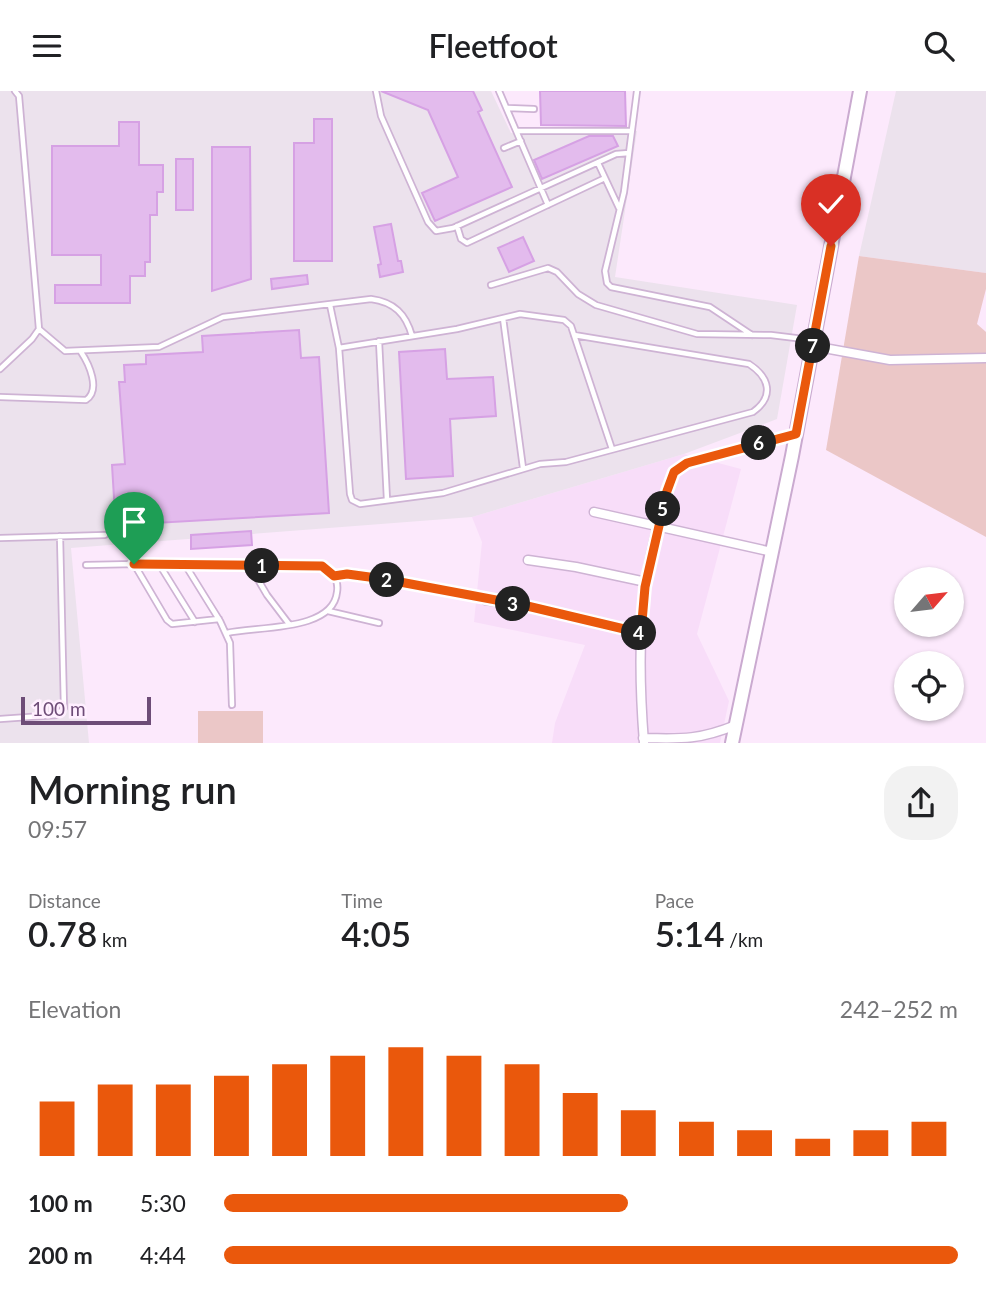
<!DOCTYPE html>
<meta charset="utf-8">
<style>
:root{--surface:#fff;--page:#f2f2f2;--text:#202124;--muted:#757577;--accent:#ea580c}
body{margin:0;font-family:Lato,sans-serif;background:var(--page);color:var(--text);height:100vh;display:flex;flex-direction:column;font-size:26px;white-space:nowrap}
*{box-sizing:border-box;margin:0}
p{font-size:23px;color:var(--muted)}
.icon{flex:none;width:38px;height:38px;fill:none;stroke:currentColor;stroke-width:2;stroke-linecap:round;stroke-linejoin:round}
.map{position:relative;height:652px;overflow:hidden}
.details{display:flex;flex-direction:column;background:var(--surface);flex:1}
.details>*{flex:none}
.needle{width:46px;rotate:62deg}
.fabs{position:absolute;left:894px;top:476px;display:grid;gap:14px}
.fabs a{display:grid;place-items:center;width:70px;height:70px;border-radius:50%;background:var(--surface);box-shadow:0 2px 5px #0004;font-size:35px}
.scale{position:absolute;left:21px;bottom:18px;width:130px;box-sizing:border-box;padding-left:7px;border:4px solid #6d4c77;border-top:0;font-size:19px;line-height:24px;white-space:nowrap;color:#6d4c77;-webkit-text-stroke:5px #ffefff;paint-order:stroke}
.pin{position:absolute;display:grid;place-items:center;width:60px;height:60px;color:#fff;margin:-72px -30px;border-radius:50% 50% 50% 0;rotate:-45deg;box-shadow:0 0 7px #0007}
.pin .icon{rotate:45deg}
.km{position:absolute;width:35px;height:35px;margin:-18px;border-radius:50%;background:#222;color:#fff;font-size:19px;line-height:35px;text-align:center}
.round{display:grid;place-items:center;flex:none;width:74px;height:74px;border-radius:28px;background:var(--page)}
.headline{display:flex;align-items:center;justify-content:space-between;height:119px;padding:0 28px}
h1{font-size:38px;font-weight:600;line-height:52px}
.stats{display:grid;grid-template-columns:repeat(3,1fr);gap:10px;height:119px;padding:7px 28px}
.stats div{display:grid;align-content:center}
.stats b{font-size:35px;font-weight:600}
.stats small{font-size:19px;font-weight:400}
.stats p{font-size:19px}
.chart{height:196px;padding:14px 28px}
.chart p{display:flex;justify-content:space-between}
.chart svg{width:100%;height:126px;margin-top:7px;stroke:var(--accent);stroke-width:6}
ul{padding:0 28px;list-style:none;font-size:23px}
li{display:grid;grid-template-columns:112px 84px 1fr;align-items:center;height:52px}
li i{height:18px;border-radius:9px;background:var(--accent)}
header{display:flex;justify-content:space-between;align-items:center;height:91px;padding:0 28px;background:var(--surface);font-size:32px;font-weight:600}
.map>svg:first-child{display:block}
</style>
<header><svg class="icon" aria-label="menu" viewBox="0 0 24 24"><path d="M4 6h16M4 12h16M4 18h16"/></svg>Fleetfoot<svg class="icon" aria-label="search" viewBox="0 0 24 24"><circle cx="10" cy="10" r="6"/><path d="M15 15l6 6"/></svg></header>
<div class="map">
<svg width="986" height="652" viewBox="0 0 986 652">
<rect width="100%" height="100%" fill="#fce9fc"/>
<!-- residential -->
<path fill="#f8ddf9" d="M684,363L741,378L697,543L729,610L720,652H552L555,632L585,554L474,531L482,451L472,426Z"/>
<!-- industrial -->
<path fill="#ece2ed" d="M0,0H491L511,42L637,40L615,186L797,214L777,328L684,363L472,426L71,457L89,652H0Z
M896,0H986V182L859,165Z"/>
<!-- green -->
<path fill="#ebc7c7" d="M859,165L986,182V198L977,233L986,241V446L826,359Z
M198,620H263V652H198Z"/>
<!-- building -->
<path fill="#e3bbed" stroke="#d6a1e4" stroke-width="2" d="M381,0H473L482,19L478,21L512,96L435,130L422,102L458,86L428,19Z
M540,0H625L626,35L541,34Z
M314,28H332V170H294V52H314Z
M119,31H139V74H163V101H157V124H150V171H145V185H130V212H55V194H101V164H52V55H119Z
M589,45H613L618,55L542,88L534,69Z
M212,56H250L251,188L212,200Z
M176,68H193V119H176Z
M391,133L398,170H401L403,181L380,186L378,174L381,173L374,136Z
M523,146L534,170L509,181L498,157Z
M307,184L308,193L272,198L271,188Z
M299,239L301,267L319,266L329,422L155,432V421L115,423L112,374L125,373L119,291H125L124,274L146,273V264L203,261L202,245Z
M445,258L447,288L493,286L496,325L450,328L453,385L406,388L399,261Z
M251,440L252,454L191,458V444Z"/>
<g fill="none" stroke-linecap="round" stroke-linejoin="round">
<!-- lane casing -->
<g stroke="#ceb3d4" stroke-width="8">
<path id="lane" d="M376,0L381,25L428,131L436,140L453,137L616,63L629,62
M499,0L548,114
M637,0L624,101L605,180L607,192L611,196L710,216L752,244
M507,17L534,18
M517,40H631
M504,57L521,50
M598,72L619,117
M457,135L461,148L467,152L605,87
M491,194L548,177L557,181L578,203L596,214L697,243L771,244L812,249
M330,214L339,257L350,403L352,409L360,413L443,402L540,373L566,371L753,321C775,305 769,286 749,273L574,244
M503,227L523,377
M39,238L65,260L159,256L223,226L371,208C394,211 406,223 412,245
M379,250L387,409
M339,257L457,238L520,223L564,229L571,235L612,358
M0,278L32,248L39,238L19,5L15,0
M0,306L86,309C101,299 89,273 81,261
M0,447L105,444
M184,472L220,530L230,552L232,614
M134,473L167,529L172,533L219,528
M159,473L195,531
M86,474L184,472L322,475C333,481 339,489 337,501C333,541 256,535 227,542
M250,475L267,504L289,533
M334,485L347,483L359,484L485,508
M328,520L379,532
M0,628L57,624L64,617L60,445"/>
</g>
<!-- street casing -->
<g stroke="#ceb3d4" stroke-width="11">
<path id="street" d="M813,255L890,269L986,267
M594,421L772,461
M528,469L576,476L646,491
M485,509L523,514L641,542
M643,647C682,648 699,649 736,634
M644,652C640,601 638,548 645,497C650,460 661,423 671,387L677,378L687,372L796,343"/>
</g>
<!-- secondary casing -->
<g stroke="#caaad0" stroke-width="16">
<path id="secondary" d="M732,652L792,365L860,0"/>
</g>
<!-- lane -->
<use href="#lane" stroke="#fff" stroke-width="4.5"/>
<!-- street -->
<use href="#street" stroke="#fff" stroke-width="8"/>
<!-- secondary -->
<use href="#secondary" stroke="#fff" stroke-width="12"/>
</g>
<g fill="none" stroke-linecap="round" stroke-linejoin="round">
<!-- route casing -->
<g stroke="#fff" stroke-width="14">
<path id="route" d="M134,473L322,475L334,485L347,483L384,488L523,514L641,542L645,496L667,400L674,381L687,372L796,343L831,155"/>
</g>
<!-- route -->
<use href="#route" stroke="#ea580c" stroke-width="9"/>
</g>
</svg>
<div class="fabs">
<a><svg class="needle" viewBox="-14 -14 28 28"><path d="M0-13l5 13h-10z" fill="#e53935"/><path d="M0 13l5-13h-10z" fill="#757577"/></svg></a>
<a><svg class="icon" aria-label="locate" viewBox="0 0 24 24"><circle cx="12" cy="12" r="6"/><path d="M12 2v4M12 18v4M2 12h4M18 12h4"/></svg></a>
</div>
<div class="scale">100 m</div>
<div class="pin" style="left:134px;top:473px;background:#1e9e55"><svg class="icon" aria-label="arrive" viewBox="0 0 24 24"><path d="M6 21V4h12l-3 4 3 4H6"/></svg></div>
<div class="pin" style="left:831px;top:155px;background:#d93025"><svg class="icon" aria-label="check" viewBox="0 0 24 24"><path d="M5 12l5 5 9-10"/></svg></div>
<b class="km" style="left:262px;top:475px">1</b>
<b class="km" style="left:387px;top:489px">2</b>
<b class="km" style="left:513px;top:513px">3</b>
<b class="km" style="left:639px;top:542px">4</b>
<b class="km" style="left:663px;top:418px">5</b>
<b class="km" style="left:759px;top:352px">6</b>
<b class="km" style="left:813px;top:255px">7</b>
</div>
<section class="details">
<div class="headline"><div><h1>Morning run</h1><p>09:57</p></div><a class="round"><svg class="icon" aria-label="share" viewBox="0 0 24 24"><path d="M12 15V3M7 8l5-5 5 5M5 13v7h14v-7"/></svg></a></div>
<div class="stats">
<div><p>Distance</p><b>0.78<small> km</small></b></div>
<div><p>Time</p><b>4:05</b></div>
<div><p>Pace</p><b>5:14<small> /km</small></b></div>
</div>
<div class="chart"><p><span>Elevation</span>242–252 m</p>
<svg viewBox="0 0 160 44" preserveAspectRatio="none"><path d="M5 44V25M15 44V19M25 44V19M35 44V16M45 44V12M55 44V9M65 44V6M75 44V9M85 44V12M95 44V22M105 44V28M115 44V32M125 44V35M135 44V38M145 44V35M155 44V32"/></svg>
</div>
<ul>
<li><b>100 m</b>5:30<i style="width:55%"></i></li>
<li><b>200 m</b>4:44<i style="width:100%"></i></li>
</ul>
</section>
